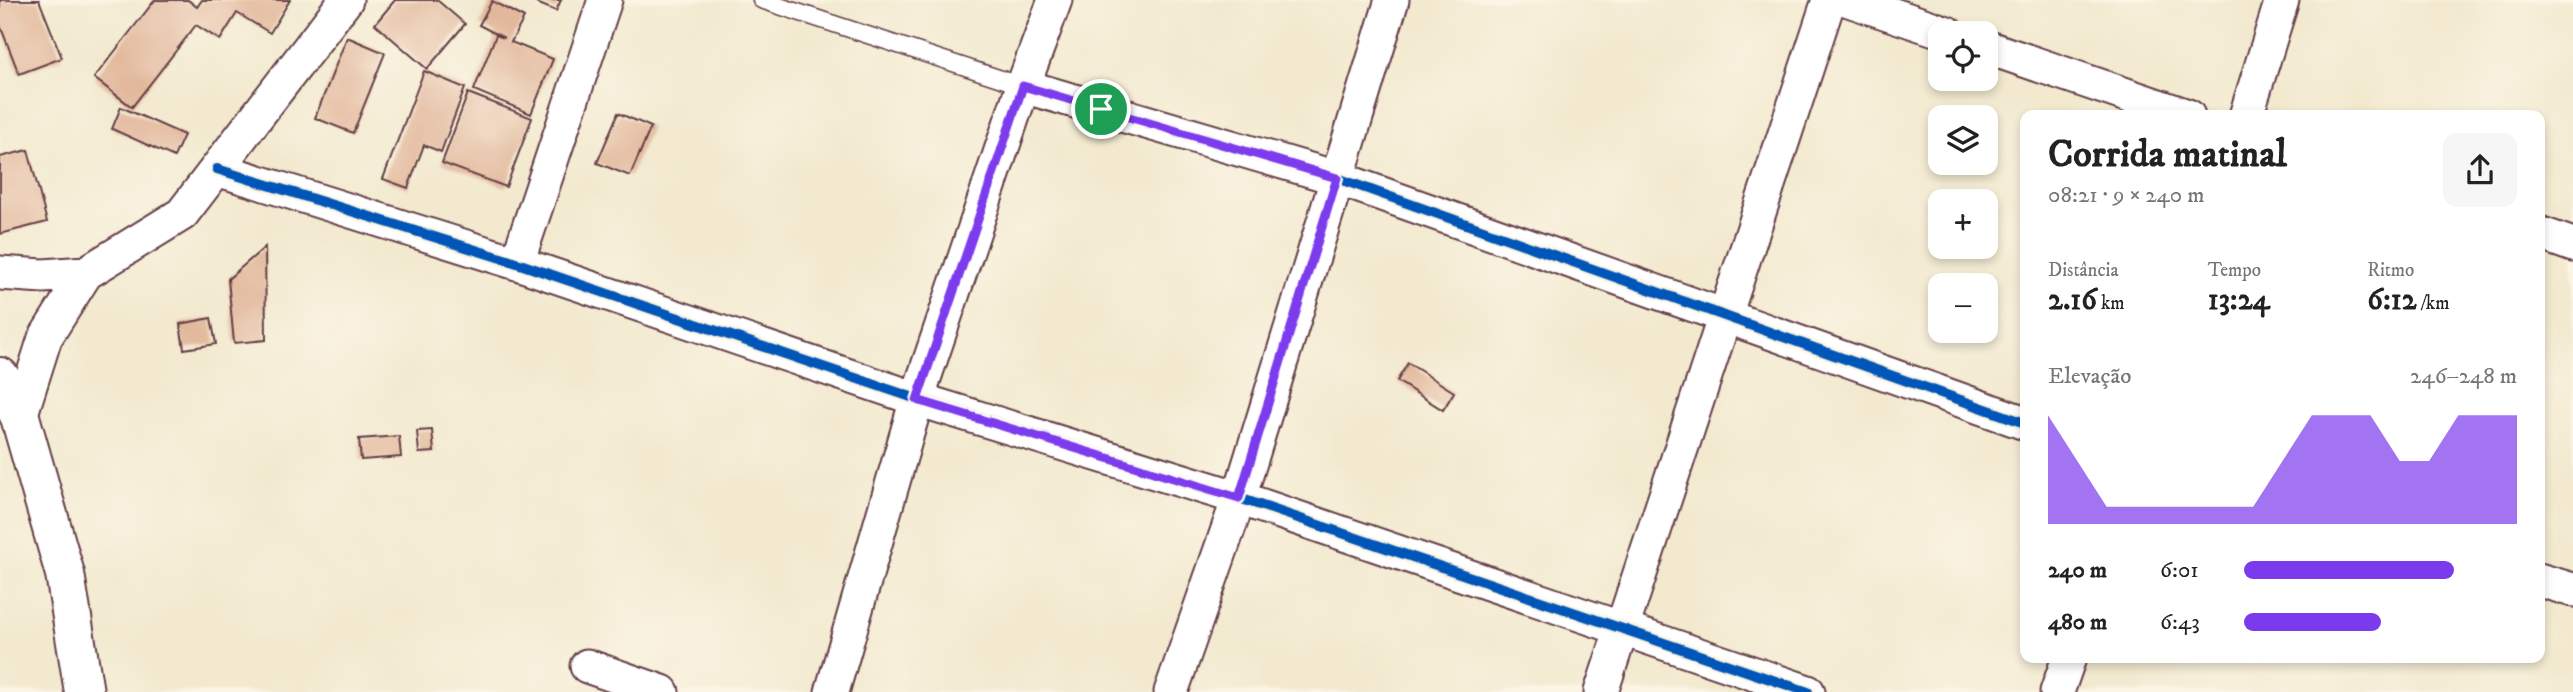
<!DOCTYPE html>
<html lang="pt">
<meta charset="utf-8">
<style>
:root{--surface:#fff;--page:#f6f6f6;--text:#222;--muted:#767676;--accent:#7c3aed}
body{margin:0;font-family:"IM FELL DW Pica",serif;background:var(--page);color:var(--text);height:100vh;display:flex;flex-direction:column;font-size:26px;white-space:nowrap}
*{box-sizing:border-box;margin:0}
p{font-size:23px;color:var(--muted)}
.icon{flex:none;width:38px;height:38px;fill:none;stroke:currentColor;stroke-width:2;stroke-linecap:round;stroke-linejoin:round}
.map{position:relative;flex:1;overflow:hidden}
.details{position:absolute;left:2020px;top:110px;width:525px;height:553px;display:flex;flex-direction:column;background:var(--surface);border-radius:14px;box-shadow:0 4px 10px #0003}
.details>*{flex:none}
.buttons{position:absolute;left:1928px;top:21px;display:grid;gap:14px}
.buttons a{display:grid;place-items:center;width:70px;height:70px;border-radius:14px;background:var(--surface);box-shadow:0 4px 10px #0003;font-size:35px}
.pin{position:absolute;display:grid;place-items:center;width:60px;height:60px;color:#fff;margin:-30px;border:4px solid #fff;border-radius:50%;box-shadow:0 2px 7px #0007}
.round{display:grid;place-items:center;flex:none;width:74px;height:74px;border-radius:14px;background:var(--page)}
.headline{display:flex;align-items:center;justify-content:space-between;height:119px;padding:0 28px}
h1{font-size:38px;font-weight:700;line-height:52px}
.figures{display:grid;grid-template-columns:repeat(3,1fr);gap:10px;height:119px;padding:7px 28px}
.figures div{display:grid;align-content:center}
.figures b{font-size:30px;font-weight:700}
.figures small{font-size:19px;font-weight:400}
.figures p{font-size:19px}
.chart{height:196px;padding:14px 28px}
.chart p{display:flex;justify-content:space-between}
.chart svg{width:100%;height:126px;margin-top:7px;fill:var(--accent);opacity:.7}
ul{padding:0 28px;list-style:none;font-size:23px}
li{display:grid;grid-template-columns:112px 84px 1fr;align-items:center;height:52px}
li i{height:18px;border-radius:9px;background:var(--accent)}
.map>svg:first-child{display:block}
</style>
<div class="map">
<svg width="2573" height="692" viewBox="0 0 2573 692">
<rect width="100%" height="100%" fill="#fcf5e5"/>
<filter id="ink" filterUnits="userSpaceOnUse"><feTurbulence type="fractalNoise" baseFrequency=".0143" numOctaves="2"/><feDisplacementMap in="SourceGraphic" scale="14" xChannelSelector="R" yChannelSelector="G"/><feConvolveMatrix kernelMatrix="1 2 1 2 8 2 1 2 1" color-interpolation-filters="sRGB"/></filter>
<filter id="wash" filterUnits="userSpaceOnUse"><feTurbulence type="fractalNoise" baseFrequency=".00686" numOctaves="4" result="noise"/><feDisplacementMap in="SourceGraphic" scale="28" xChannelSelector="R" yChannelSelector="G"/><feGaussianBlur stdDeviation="1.57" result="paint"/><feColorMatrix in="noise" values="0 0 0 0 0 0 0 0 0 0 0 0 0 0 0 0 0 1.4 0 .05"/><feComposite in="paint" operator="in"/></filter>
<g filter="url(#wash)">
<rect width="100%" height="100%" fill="#f2e9cf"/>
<g id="blocks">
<!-- building -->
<path fill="#e2b89c" d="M0,0H39L62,58L19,74L0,25Z
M155,0H188L197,7L202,0H290L270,33L237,13L220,40L196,25L132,107L94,78Z
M395,0H437L465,24L427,69L375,24Z
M529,0H561L556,11Z
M492,1L524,18L511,42L553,59L531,114L474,90L496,35L504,38L479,25Z
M347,37L385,53L353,133L315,118Z
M424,71L465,88L441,152L424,145L408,188L383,179Z
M468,93L532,118L506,187L442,163Z
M121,107L184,135L174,157L112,129Z
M618,113L651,127L630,176L597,163Z
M28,150L47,222L0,234V157Z
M265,247L266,340L234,343L228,279Z
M211,318L216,344L184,349L180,324Z
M1408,363L1454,392L1443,410L1397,381Z
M432,430L434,452L419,453L417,431Z
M399,436L401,457L361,460L359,439Z"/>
</g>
</g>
<g filter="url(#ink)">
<use href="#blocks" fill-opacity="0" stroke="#633d44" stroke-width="2"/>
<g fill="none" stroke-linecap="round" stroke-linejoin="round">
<!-- lane casing -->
<g stroke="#633d44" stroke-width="19">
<path id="lane" d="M761,0L1023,86"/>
</g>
<!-- street casing -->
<g stroke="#633d44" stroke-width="37">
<path id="street" d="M1849,0L1947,33
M1986,47L2188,116
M1023,86L1337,178L2025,423
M2246,116L2282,0
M217,169L517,263L917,399L1239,498L1808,692
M2539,233L2573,245
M517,263L605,0
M0,273L43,276L86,273L45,338L20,417
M86,273L182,214L346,0
M2539,580L2573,590
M587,666L662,692
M832,692L917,399L1023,86L1055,0
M1171,692L1239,498L1392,0
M1601,692L1829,0
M2057,692L2069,658"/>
</g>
<!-- secondary casing -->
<g stroke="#633d44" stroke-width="42">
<path id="secondary" d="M0,377L20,417L65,574L84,692"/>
</g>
<!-- lane -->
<use href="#lane" stroke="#fff" stroke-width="16"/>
<!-- street -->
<use href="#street" stroke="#fff" stroke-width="33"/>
<!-- secondary -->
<use href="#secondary" stroke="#fff" stroke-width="38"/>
<!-- cycleway casing -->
<g stroke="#fcf5e5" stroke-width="15">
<path id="cycleway" d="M1023,86L1337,178L2025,423
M217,169L517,263L917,399L1239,498L1808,692"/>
</g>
<!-- cycleway -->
<use href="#cycleway" stroke="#0057b8" stroke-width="10"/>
</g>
</g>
<g fill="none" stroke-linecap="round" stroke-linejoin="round" filter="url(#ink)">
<!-- route casing -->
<g stroke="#fff" stroke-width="14">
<path id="route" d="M1023,86L1337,178L1239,498L917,400Z"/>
</g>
<!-- route -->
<use href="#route" stroke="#7c3aed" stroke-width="9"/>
</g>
</svg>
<div class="buttons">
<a><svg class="icon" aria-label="locate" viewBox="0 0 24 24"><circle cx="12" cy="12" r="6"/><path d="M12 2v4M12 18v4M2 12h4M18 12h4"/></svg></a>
<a><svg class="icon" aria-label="layers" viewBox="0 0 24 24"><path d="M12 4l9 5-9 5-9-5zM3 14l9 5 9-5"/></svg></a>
<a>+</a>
<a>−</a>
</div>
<div class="pin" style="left:1101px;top:109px;background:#1e9e55"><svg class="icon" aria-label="arrive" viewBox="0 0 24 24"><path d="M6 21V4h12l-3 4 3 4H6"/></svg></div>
<section class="details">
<div class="headline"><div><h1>Corrida matinal</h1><p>08:21 · 9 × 240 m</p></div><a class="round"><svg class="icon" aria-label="share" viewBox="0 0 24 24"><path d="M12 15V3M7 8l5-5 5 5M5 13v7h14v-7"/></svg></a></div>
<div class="figures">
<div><p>Distância</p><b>2.16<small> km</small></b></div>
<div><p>Tempo</p><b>13:24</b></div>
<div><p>Ritmo</p><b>6:12<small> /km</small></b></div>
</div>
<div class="chart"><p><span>Elevação</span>246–248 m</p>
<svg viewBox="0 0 160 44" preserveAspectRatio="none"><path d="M0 44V6L10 22L20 38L30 38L40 38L50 38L60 38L70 38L80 22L90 6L100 6L110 6L120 22L130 22L140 6L150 6L160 6V44z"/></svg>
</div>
<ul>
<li><b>240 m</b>6:01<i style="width:77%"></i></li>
<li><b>480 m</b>6:43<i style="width:50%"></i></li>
</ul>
</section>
</div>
